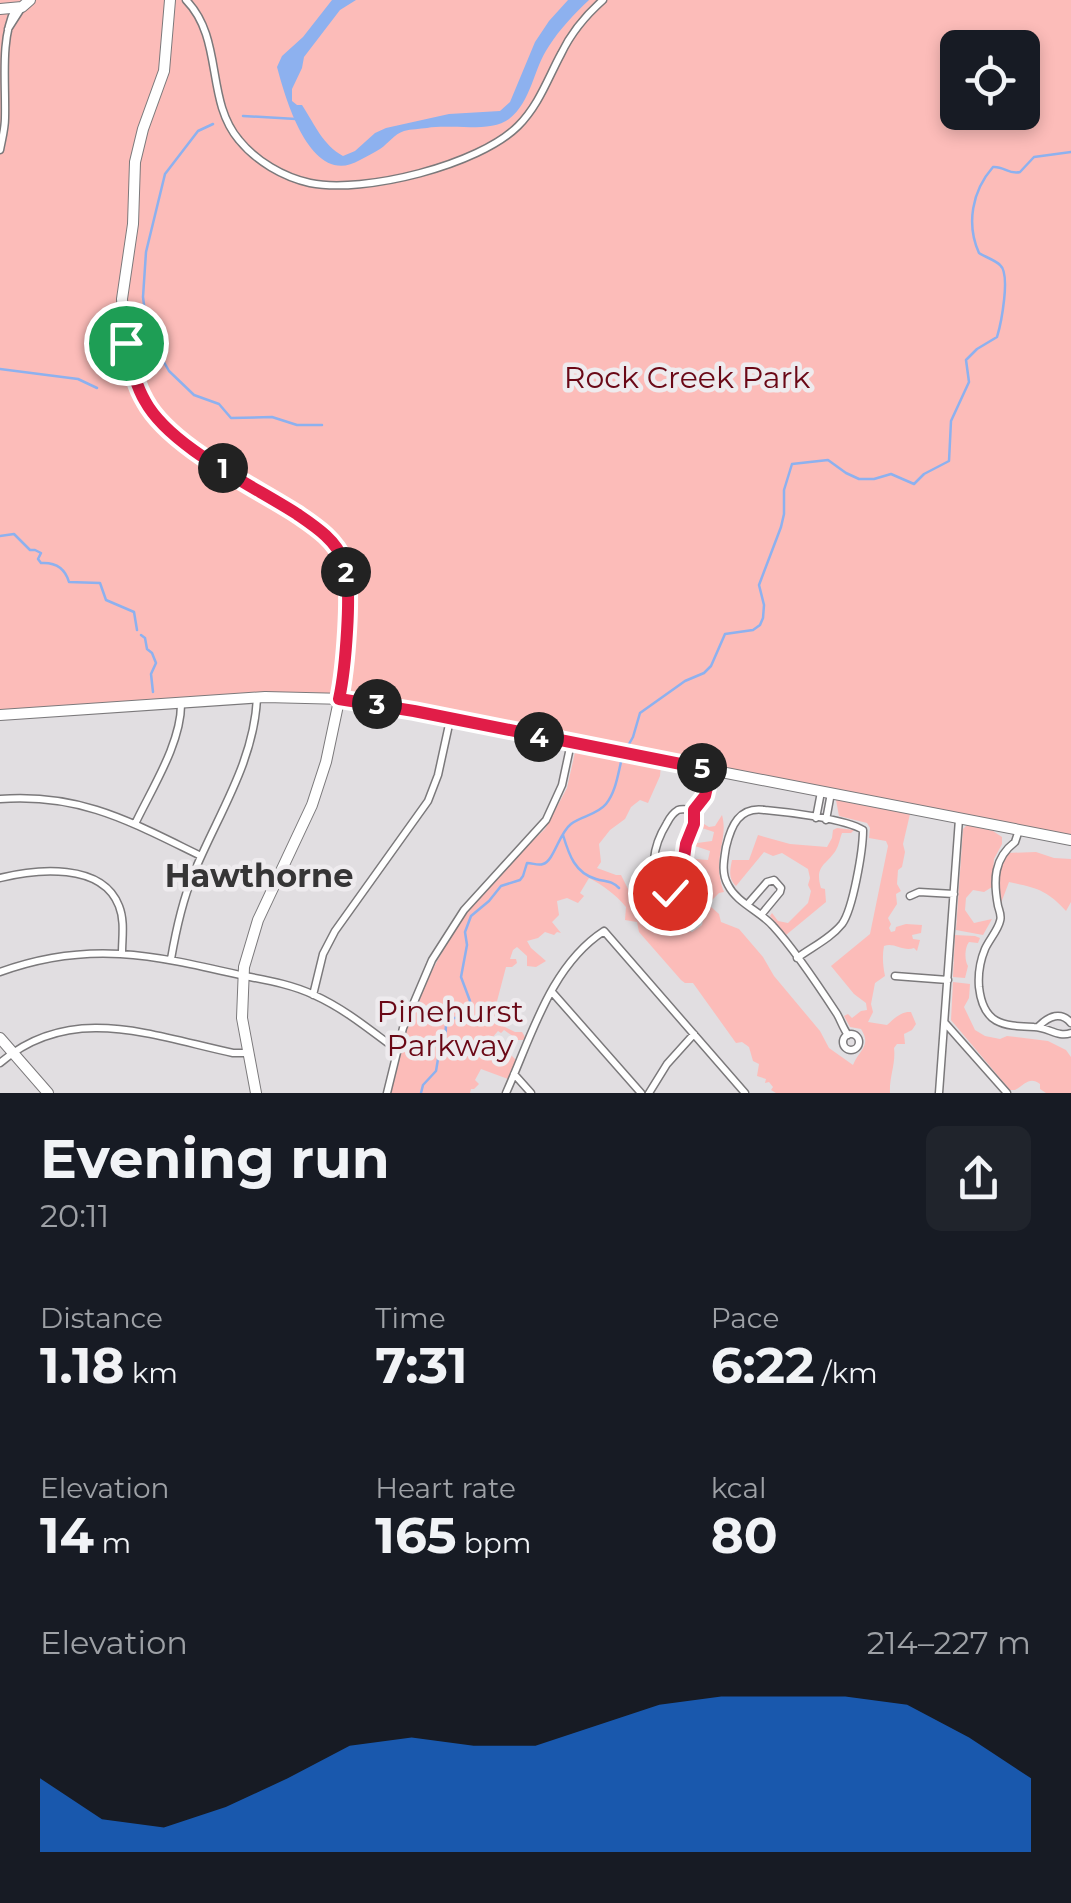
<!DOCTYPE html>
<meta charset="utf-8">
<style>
:root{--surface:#171b24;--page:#20242c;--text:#f1f3f6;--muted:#9ea1a6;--accent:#1a73e8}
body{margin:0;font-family:Montserrat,sans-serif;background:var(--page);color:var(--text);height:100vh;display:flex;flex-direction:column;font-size:38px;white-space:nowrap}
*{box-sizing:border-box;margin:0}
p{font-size:32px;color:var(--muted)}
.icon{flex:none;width:55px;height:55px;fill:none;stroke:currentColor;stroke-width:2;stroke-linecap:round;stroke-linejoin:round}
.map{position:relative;height:1093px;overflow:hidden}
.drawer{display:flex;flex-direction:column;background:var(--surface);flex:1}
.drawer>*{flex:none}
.controls{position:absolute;left:940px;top:30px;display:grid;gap:20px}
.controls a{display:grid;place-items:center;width:100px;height:100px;border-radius:15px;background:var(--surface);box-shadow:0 5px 15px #0003;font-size:50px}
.pin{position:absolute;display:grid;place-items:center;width:85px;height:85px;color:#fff;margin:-42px;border:5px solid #fff;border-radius:50%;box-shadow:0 2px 10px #0007}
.km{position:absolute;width:50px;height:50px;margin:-25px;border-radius:50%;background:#222;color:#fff;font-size:28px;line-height:50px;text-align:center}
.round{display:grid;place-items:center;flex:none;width:105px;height:105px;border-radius:15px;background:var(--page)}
.headline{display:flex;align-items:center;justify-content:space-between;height:170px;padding:0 40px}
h1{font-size:55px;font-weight:700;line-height:75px}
.figures{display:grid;grid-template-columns:repeat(3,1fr);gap:15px;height:170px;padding:10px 40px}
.figures div{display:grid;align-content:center}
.figures b{font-size:50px;font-weight:700}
.figures small{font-size:28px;font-weight:400}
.figures p{font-size:28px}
.chart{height:280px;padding:20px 40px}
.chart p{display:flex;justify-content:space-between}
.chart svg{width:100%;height:180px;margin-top:10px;fill:var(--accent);opacity:.7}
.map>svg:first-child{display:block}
</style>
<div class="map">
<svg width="1071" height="1093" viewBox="0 0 1071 1093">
<rect width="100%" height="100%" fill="#e1dee1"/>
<!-- green -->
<path fill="#fcbcb9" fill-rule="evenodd" d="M0,0H1071V837L915,807L862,794L701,765H661L660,776L648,803L640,800L631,807L625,819L610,830L599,844L601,862L597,868L616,875H621L635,903L647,905L659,917L675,920L677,925L692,932L702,925L705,910L702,905L686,901V897L705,899V890L693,885V880L705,879L707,871L704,868L688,865L687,860L691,855L695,859L708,860L710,851L695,846L697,843L712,841L714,832L702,828L699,821L709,827L715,826L722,815C729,840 711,859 724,892L719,893L710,902V906L719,914L721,922L739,929L763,957L774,976L820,1031L829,1048L853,1065C859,1050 872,1046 861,1029L850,1027L844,1016L848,1014L852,1018L861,1011L867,1010L866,1003L854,994L831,966L870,934L888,846L886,841L869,838L870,828L867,823L839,816L836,800L910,814L903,844L905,852L902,867L898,870L897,884L901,891L896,894L897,904L888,918L891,924L889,928L891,932L895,931L896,927L906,924L922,925L921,933L912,935L913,939L920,940L917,951L914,948C903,952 894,942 884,946C882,956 883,966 885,976L875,983L871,1004L873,1012L868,1022L887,1025C894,1019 901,1011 911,1012L916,1024L912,1030L904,1034L905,1044H897L894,1048C896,1064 889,1077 890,1093H776L771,1090L773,1087L769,1082L765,1083L766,1079L757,1076L759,1064L753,1061L749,1047L742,1042L736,1043L693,983H685L681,980L639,932L637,922L625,920L626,907C615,894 604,886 589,878L580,893L584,896L578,903L567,898L557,901L559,915L552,922L561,933L557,932L554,935L545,932L538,938L527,941L531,948L546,961L536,967L527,966V956L517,947L513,950L510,959H516L517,963L512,967H506L496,1005L507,1004L506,1010L510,1014L502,1016L499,1024L515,1032H522L525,1037L523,1040H518L504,1030L501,1033L498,1031L492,1038L499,1050L510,1054L516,1060L508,1079L481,1069L475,1080L479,1084L474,1089H471L470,1093H389L405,1030L426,982L457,924L511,861L545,829L567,788L576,748L358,697L308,692L250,694L0,711ZM958,48H1022V112H958Z
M967,825L993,831L1002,837V844L994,859L992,887L984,892L973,890L966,898L965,910L974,923L992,919L983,935L956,930L963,829Z
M837,828L854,830L851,833H842C840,838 839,845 836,850C827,865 814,865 821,888L825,889L826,902L786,935L770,916L772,913L778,921L788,923L808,903L811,891L808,885L810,878L808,869L782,853L773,856L764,852L736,886C728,878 730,870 732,860H749L758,835L790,844L827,847L832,838L833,830Z
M1036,852L1054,858L1071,859V902L1066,911C1047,890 1037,888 1009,882L1001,903L998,876L1006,853Z
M955,935L975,936L980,938L978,943L969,942C965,947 964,960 968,966L965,978L953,977Z
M953,982L970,984L969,998L964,1007L975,1030L985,1036L1000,1039L1007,1036L1048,1041L1066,1050L1071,1057V1093H1046L1040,1089V1084C1030,1076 1025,1084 1015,1090H1010L951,1020Z"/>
<!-- water -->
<path fill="#8db1ef" d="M332,0H356L340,10L304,57L302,68L292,89V101L297,105H302C315,125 323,145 343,156L355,151L375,133L386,128L449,114L500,111L510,102L535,42L549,21L568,0H589C574,14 560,29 549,46C533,69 532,101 509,119C491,133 451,124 427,128C420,129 411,129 404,131C394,134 389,143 380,149C374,153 367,156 360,160C311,189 286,100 277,67L282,56L303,37Z"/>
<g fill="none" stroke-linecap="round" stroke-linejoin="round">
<!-- stream -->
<path stroke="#8db1ef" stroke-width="2.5" d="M243,116L296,119
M213,124L198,131L165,174L146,252L143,297L146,320L153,343L169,371L194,395L219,404L231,418L272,417L297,425H322
M0,369L78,379L97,388
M0,536L14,534L30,550H35L41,553L38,559L41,563C56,562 65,568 69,582L100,583L106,600L134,612L137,630
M141,635L145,638L147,649L152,653L156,663L151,674L153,692
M625,751L633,737L640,713L685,681L704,673L711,666L725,634L753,630L760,625L763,618L764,605L759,585L781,527L784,514V490L792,464L828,460L846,473L859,479H874L891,474L914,484L924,474L949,461L951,421L969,382L966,360L977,349L997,337C1001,324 1011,274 1000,265C995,260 985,257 979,253C966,224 972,191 993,167C1004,166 1009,175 1020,172L1034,157L1071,152
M563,835C569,855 575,873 596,879C606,882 611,880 619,888
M421,1093L423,1085L436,1071L440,1047L445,1043L446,1025L451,1019L466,1015L470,1011V1001L461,977L467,945L465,932L471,916L489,901L501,886L520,880L523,876L527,863C533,863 538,866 543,864C554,861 559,833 571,824C581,816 597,815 606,804C616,792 618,773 622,758"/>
<!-- street casing -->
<g stroke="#7b797b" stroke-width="9">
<path id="street" d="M186,0C224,39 205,100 239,140C256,161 283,177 310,183C364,194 479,165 518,126C539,105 548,78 561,54C571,33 586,15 603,0
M8,29L22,7
M0,150C2,139 5,129 5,118C6,83 0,39 15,9
M0,799C81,793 131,822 201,856
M694,810C690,810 682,808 678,810C673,813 669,819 667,823C654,844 645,876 668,892L679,893L686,886L684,849L694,823V810L705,796L711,771
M816,818L821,792
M826,820L831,793
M135,824C151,790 182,742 181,703
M1019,830L1015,842C994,858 993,880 998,906C999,910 1002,916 1000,921C998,930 989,940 985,949C980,961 978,974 979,987C983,1024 1002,1026 1034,1027C1048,1027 1058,1038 1071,1033
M0,878C36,869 102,862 119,906C125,921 122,938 122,953
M910,896L919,892L954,894
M747,905L767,882L774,880L781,888L780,892L761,915
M797,958C812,947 831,938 842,924C853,909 863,850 863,830C846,819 788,812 765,810C739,806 731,826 726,847C724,860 721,873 728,885C737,903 760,911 773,926C794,949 820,988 837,1014C841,1021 843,1028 848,1035
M171,959C176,930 182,902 193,875C217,816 254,763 257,698
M0,972C88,940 153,955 240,975C265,980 291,984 314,995C345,1009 370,1030 397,1050
M895,976L948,980
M552,992L641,1093
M313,995L323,954L335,931L428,801L438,775L450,720
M945,1023L1007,1093
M1039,1026C1049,1016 1061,1011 1071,1023
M843 1042a8 8 0 1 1 16 0a8 8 0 1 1-16 0Z
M0,1063C71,1002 153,1036 233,1053H247
M514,1074L531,1093
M387,1093L403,1028L432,960L464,910L546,820L562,785L571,743
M506,1093C531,1038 550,966 604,931L745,1093
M649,1093L667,1064L694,1034
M939,1093L959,819"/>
</g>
<!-- secondary casing -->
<g stroke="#7b797b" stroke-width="12">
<path id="secondary" d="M170,0L164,71L143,129L135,162L133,224L122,299L125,335L132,369L145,401L165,428L187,445L318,528L338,551L345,566L348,583L341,691L326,762L312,805L258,920L244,967L242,1018L256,1093
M0,9L22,7L30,0
M0,715L265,697L346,699L1071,840
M0,1038L48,1093"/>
</g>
<!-- street -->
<use href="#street" stroke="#fff" stroke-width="6"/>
<!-- secondary -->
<use href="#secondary" stroke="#fff" stroke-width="10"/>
</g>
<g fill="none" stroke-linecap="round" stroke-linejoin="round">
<!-- route casing -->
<g stroke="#fff" stroke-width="20">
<path id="route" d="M126,343C130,363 135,384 145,401C170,447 252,485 297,514C316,527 336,540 344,562C353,587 345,672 339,699L414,711L711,770L705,796L694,810V824L686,844L684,858L687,879L685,888L681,892L670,893"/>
</g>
<!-- route -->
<use href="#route" stroke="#e11d48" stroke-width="12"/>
</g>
<g text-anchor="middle" stroke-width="9" stroke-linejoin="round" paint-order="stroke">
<!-- park labels -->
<g font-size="30" fill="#6a0816" stroke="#eeebee">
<text x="687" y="388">Rock Creek Park</text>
<text x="450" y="1022">Pinehurst<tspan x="450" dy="34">Parkway</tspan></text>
</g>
<!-- neighbourhood labels -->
<g font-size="32" font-weight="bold" fill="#363536" stroke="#eeebee">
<text x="259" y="887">Hawthorne</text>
</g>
</g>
</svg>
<div class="controls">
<a><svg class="icon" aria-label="locate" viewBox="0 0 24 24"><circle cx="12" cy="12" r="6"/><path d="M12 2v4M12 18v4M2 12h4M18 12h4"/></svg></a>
</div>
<div class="pin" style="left:126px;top:343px;background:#1e9e55"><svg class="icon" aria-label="arrive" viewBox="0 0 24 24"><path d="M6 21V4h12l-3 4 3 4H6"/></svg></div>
<div class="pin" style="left:670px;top:893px;background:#d93025"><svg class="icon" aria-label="check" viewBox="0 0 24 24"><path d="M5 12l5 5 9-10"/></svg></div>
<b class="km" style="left:223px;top:468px">1</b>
<b class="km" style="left:346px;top:572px">2</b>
<b class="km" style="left:377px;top:704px">3</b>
<b class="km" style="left:539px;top:737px">4</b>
<b class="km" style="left:702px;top:768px">5</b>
</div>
<section class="drawer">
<div class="headline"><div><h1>Evening run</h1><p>20:11</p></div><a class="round"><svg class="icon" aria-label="share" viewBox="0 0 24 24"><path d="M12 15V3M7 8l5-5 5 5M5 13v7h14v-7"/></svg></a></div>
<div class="figures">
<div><p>Distance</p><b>1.18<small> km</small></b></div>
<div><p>Time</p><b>7:31</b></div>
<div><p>Pace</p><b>6:22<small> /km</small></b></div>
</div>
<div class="figures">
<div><p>Elevation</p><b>14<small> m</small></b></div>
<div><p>Heart rate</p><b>165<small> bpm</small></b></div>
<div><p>kcal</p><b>80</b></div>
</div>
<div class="chart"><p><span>Elevation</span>214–227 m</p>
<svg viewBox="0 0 160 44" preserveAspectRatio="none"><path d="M0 44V26L10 36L20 38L30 33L40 26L50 18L60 16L70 18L80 18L90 13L100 8L110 6L120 6L130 6L140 8L150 16L160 26V44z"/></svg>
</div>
</section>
